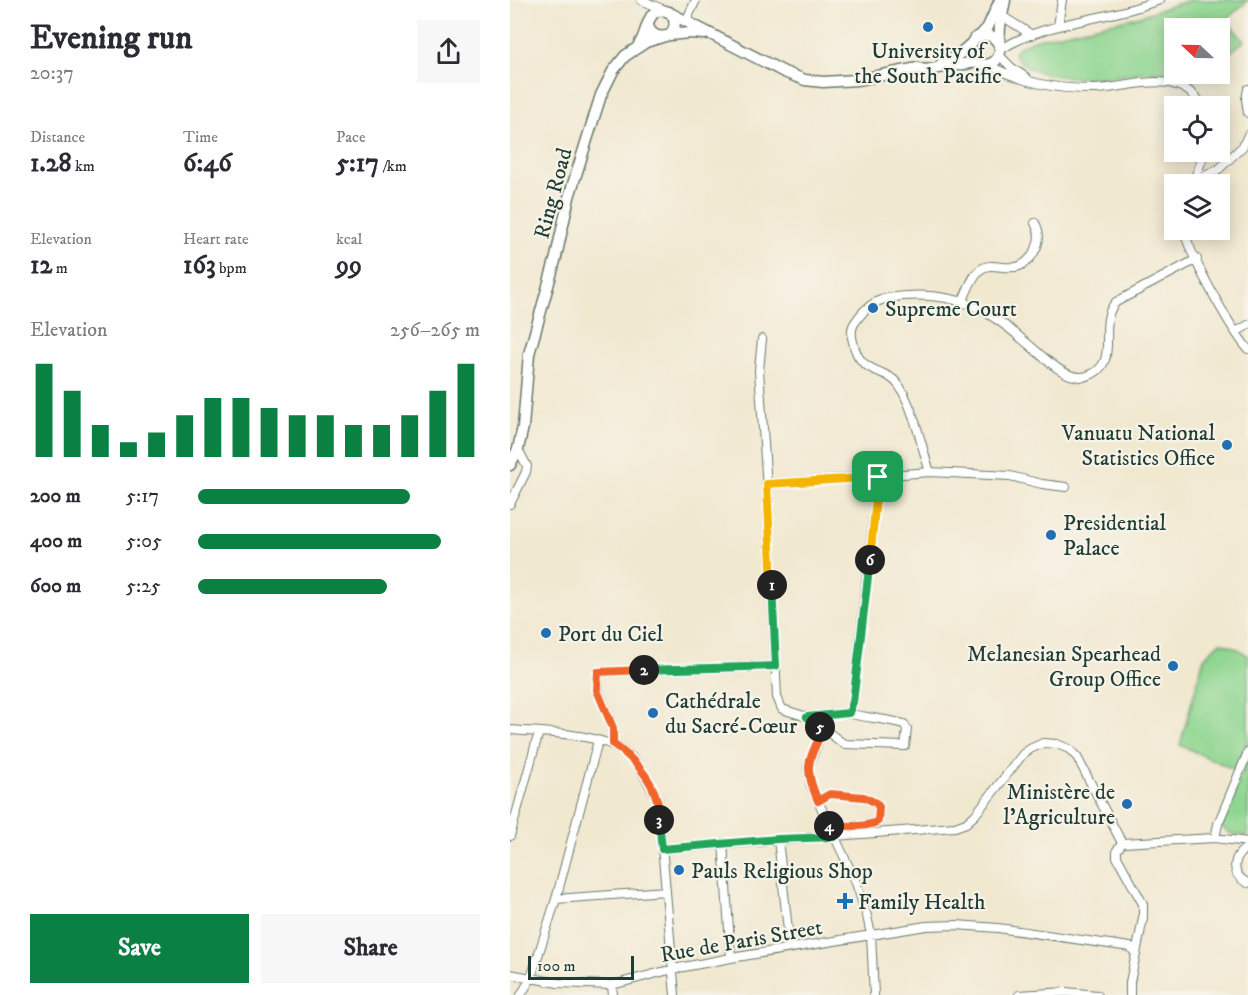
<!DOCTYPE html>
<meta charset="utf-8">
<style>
:root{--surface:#fff;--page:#f7f7f7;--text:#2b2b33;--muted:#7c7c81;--accent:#0b8043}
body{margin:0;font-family:"IM FELL DW Pica",serif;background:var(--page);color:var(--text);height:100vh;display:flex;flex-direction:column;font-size:22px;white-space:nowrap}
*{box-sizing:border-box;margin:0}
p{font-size:20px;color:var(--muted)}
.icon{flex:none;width:33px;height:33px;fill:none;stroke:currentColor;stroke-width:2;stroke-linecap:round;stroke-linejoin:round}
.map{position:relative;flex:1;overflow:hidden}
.drawer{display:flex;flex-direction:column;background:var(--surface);width:510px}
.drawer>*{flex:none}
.needle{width:39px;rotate:292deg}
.fabs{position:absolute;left:654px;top:18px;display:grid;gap:12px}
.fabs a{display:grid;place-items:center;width:66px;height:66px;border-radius:0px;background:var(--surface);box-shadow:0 3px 15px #0003;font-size:30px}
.scale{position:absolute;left:18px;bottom:15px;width:106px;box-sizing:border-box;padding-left:6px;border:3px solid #1f3d34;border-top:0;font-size:16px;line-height:21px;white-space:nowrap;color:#1f3d34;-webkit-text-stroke:4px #f7f3e8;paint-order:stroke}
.pin{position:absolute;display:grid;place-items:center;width:51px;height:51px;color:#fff;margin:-26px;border-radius:12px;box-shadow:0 3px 9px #0006}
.km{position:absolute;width:30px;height:30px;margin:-15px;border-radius:50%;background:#222;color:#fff;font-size:16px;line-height:30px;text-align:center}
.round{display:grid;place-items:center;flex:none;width:63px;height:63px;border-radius:0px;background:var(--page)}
.headline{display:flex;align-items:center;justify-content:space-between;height:102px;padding:0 30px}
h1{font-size:33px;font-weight:700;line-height:45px}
.stats{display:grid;grid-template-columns:repeat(3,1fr);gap:9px;height:102px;padding:6px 30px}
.stats div{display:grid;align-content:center}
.stats b{font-size:26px;font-weight:700}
.stats small{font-size:16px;font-weight:400}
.stats p{font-size:16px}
.chart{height:168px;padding:12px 30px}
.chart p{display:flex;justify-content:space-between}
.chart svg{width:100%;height:108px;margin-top:6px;stroke:var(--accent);stroke-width:6}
.primary-button{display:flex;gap:12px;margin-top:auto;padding:12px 30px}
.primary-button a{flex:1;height:69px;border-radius:0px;background:var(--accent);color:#fff;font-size:24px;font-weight:700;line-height:69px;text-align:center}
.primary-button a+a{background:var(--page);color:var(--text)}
ul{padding:0 30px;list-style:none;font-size:20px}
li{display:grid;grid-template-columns:96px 72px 1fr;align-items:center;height:45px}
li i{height:15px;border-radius:8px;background:var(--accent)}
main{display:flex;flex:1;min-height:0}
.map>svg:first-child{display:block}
</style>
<main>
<section class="drawer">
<div class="headline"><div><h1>Evening run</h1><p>20:37</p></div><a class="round"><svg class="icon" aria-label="share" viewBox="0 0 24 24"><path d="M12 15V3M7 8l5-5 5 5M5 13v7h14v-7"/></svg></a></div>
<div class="stats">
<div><p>Distance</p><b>1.28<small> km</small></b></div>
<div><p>Time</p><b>6:46</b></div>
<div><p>Pace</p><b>5:17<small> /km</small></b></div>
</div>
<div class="stats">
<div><p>Elevation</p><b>12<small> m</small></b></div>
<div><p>Heart rate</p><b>163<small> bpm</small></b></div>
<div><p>kcal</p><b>99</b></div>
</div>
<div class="chart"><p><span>Elevation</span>256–265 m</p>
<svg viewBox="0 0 160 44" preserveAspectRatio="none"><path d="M5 44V6M15 44V17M25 44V31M35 44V38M45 44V34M55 44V27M65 44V20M75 44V20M85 44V24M95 44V27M105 44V27M115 44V31M125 44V31M135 44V27M145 44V17M155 44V6"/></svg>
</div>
<ul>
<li><b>200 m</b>5:17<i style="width:75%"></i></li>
<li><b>400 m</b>5:05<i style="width:86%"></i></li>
<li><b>600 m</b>5:25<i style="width:67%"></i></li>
</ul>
<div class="primary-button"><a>Save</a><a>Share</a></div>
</section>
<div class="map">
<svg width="738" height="995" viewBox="0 0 738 995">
<rect width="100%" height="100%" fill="#f7f3e8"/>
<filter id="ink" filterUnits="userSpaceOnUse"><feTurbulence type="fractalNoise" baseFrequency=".0167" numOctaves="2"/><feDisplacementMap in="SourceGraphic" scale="12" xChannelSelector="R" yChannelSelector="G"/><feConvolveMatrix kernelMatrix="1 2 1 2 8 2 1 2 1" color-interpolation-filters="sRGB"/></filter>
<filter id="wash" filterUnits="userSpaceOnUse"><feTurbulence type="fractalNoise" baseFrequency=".008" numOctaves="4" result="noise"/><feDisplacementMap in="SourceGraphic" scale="24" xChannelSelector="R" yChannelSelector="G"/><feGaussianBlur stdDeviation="1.35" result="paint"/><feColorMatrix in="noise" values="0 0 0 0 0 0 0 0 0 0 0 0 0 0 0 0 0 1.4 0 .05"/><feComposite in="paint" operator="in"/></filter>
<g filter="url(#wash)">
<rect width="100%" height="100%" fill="#f1e8d0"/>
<!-- green -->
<path fill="#8fd691" stroke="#578a62" stroke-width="1.5" d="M680,0H738L716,20L734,41L710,61V28H664V74H693L682,82C670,77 659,73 646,72C626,71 605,78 585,78C560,78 517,77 504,54L507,48L523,40L623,18Z
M710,642L728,649L738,656V741L725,770L670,745L694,658Z
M738,759V836C728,835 716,835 711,825Z"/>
</g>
<g filter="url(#ink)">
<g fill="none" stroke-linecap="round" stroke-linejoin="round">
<!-- minor casing -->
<g stroke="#68796b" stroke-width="10">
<path id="minor" d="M131,0L155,10
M492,16L522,35
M176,21L186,0
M548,26L552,0
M490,50C527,26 572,22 614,11C626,8 638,4 650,0
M489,55L502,68L517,78
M476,64C511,82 543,89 582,89C622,89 665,65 693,106
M738,89L736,99L738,113
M684,180L695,152
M678,184L709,169L733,146L738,135
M674,230C680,256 720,328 738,349
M452,302C457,293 461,277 470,270C485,257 509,283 526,249C530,239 530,232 525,223
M726,332L738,325
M252,339L249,370L257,488
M420,472L500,476L532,484L556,487
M0,504L16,472L17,466L8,449
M339,713L343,702L368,477
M297,717C307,716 333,712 341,714C358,718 377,719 394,724L397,729L395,746L334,744L297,717L272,709L267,697L257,484L420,472C411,445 405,412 390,387C377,366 350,377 343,342C341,335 341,327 346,321C354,309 364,301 378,298C406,293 441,295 467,308C484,316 498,327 512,339C528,351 555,383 577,376C613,365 585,323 606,302L687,259
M0,730C34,733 96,732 121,757C132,769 140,786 148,800L165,995
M313,730L298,767L301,786L345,880L357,916L361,935L364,995
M103,744V728L88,690V672L266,666
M308,801L320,794L354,797L366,803L369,808L368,821C355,829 334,825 319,825
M0,836L29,732
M705,838L708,824L738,752
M268,839L280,948
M213,843L221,958
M612,843L705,838L738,842
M738,847C722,856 720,875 738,883
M152,849L445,827L456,823L465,815L513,754L520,749L533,743L547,744L559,749L567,757L612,843L607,850V857L633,904V918L626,954
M46,899L156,891
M0,974L48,983L102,985L163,969L221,958L416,926L446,925L488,928L620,947L626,954L620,982V995
M102,985L103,995
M11,995L21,978L46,899L88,741
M509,995L556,992L587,995"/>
</g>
<!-- major casing -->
<g stroke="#68796b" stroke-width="13">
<path id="major" d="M162,14L274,72L295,80L313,82L347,80L408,68L415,70L467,62
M160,35L179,33L195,34
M460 50a15 15 0 1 1 30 0a15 15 0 1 1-30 0Z
M469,37L478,27L490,0
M489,45L490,26L495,0
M128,46C140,31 135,4 159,12C167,19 166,27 160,35C150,38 142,37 138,26
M431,64L447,56L462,43
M0,465L8,449L13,427L19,354L46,257L59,197L91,95L103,71L115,56L136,42L152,37"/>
</g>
<!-- minor -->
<use href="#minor" stroke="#fff" stroke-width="8"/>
<!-- major -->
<use href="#major" stroke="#fff" stroke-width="10"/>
</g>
</g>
<g fill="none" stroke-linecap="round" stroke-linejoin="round" filter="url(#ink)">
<!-- split-1 casing -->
<g stroke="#fff" stroke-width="12">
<path id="split-1" d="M262,585L257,484L368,477"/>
</g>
<!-- split-2 casing -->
<g stroke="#fff" stroke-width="12">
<path id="split-2" d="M134,670L266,666L262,585"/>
</g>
<!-- split-3 casing -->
<g stroke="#fff" stroke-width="12">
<path id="split-3" d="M134,670L88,672L87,690L103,728V744C122,757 141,777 147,800C149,806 149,813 149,820"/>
</g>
<!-- split-4 casing -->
<g stroke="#fff" stroke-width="12">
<path id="split-4" d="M149,820L152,849L268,839L324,837L319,826"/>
</g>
<!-- split-5 casing -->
<g stroke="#fff" stroke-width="12">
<path id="split-5" d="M310,727L313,730C298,762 293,766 308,801L320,794L354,797L366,803L369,807L368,821C355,829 334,825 319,825V826"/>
</g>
<!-- split-6 casing -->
<g stroke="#fff" stroke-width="12">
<path id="split-6" d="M310,727L297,717L339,713L343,702L360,560"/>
</g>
<!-- split-7 casing -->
<g stroke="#fff" stroke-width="12">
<path id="split-7" d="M360,560L368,477"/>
</g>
<!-- split-1 -->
<use href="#split-1" stroke="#f5b400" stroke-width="8"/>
<!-- split-2 -->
<use href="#split-2" stroke="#22a559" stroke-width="8"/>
<!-- split-3 -->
<use href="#split-3" stroke="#f0652b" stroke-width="8"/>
<!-- split-4 -->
<use href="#split-4" stroke="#22a559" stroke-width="8"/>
<!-- split-5 -->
<use href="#split-5" stroke="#f0652b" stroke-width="8"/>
<!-- split-6 -->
<use href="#split-6" stroke="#22a559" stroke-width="8"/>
<!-- split-7 -->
<use href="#split-7" stroke="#f5b400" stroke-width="8"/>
</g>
<!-- markers -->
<g fill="#1f6fb2" stroke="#f7f3e8" stroke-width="2">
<circle cx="418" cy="27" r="6"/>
<circle cx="363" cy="308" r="6"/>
<circle cx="717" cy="445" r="6"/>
<circle cx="541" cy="535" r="6"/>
<circle cx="36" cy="633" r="6"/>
<circle cx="663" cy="666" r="6"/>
<circle cx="143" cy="713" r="6"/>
<circle cx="617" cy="804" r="6"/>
<circle cx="169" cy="870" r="6"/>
<path d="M332 892h6v6h6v6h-6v6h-6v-6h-6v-6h6z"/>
</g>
<g text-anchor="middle" stroke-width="4.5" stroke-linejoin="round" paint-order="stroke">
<!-- poi labels -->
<g font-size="22" fill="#1f3d34" stroke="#f7f3e8" text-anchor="start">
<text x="418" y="58" text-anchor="middle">University of<tspan x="418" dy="25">the South Pacific</tspan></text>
<text x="375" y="316">Supreme Court</text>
<text x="705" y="440" text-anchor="end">Vanuatu National<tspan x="705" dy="25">Statistics Office</tspan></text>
<text x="553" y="530">Presidential<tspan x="553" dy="25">Palace</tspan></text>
<text x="48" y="641">Port du Ciel</text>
<text x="651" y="661" text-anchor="end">Melanesian Spearhead<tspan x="651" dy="25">Group Office</tspan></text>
<text x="155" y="708">Cathédrale<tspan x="155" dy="25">du Sacré-Cœur</tspan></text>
<text x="605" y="799" text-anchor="end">Ministère de<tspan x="605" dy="25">l'Agriculture</tspan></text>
<text x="181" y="878">Pauls Religious Shop</text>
<text x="348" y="909">Family Health</text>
</g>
<!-- street labels -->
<g font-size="22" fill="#1f3d34" stroke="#f7f3e8">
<text transform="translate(42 193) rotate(-75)" y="8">Ring Road</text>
<text transform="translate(231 940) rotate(-10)" y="8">Rue de Paris Street</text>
</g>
</g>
</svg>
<div class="fabs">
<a><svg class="needle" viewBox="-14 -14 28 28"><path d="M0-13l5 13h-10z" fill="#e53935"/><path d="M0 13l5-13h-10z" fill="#7c7c81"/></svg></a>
<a><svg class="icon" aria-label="locate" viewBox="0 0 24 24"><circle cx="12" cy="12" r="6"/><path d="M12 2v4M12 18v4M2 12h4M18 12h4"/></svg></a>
<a><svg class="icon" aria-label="layers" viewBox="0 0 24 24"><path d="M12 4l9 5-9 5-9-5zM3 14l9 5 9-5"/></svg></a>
</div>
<div class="scale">100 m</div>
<div class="pin" style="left:368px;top:477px;background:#1e9e55"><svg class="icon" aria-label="arrive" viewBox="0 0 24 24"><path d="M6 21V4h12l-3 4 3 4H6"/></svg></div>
<b class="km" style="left:262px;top:585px">1</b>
<b class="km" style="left:134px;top:670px">2</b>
<b class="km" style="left:149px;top:820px">3</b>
<b class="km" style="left:319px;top:826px">4</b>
<b class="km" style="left:310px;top:727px">5</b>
<b class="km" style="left:360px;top:560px">6</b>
</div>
</main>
